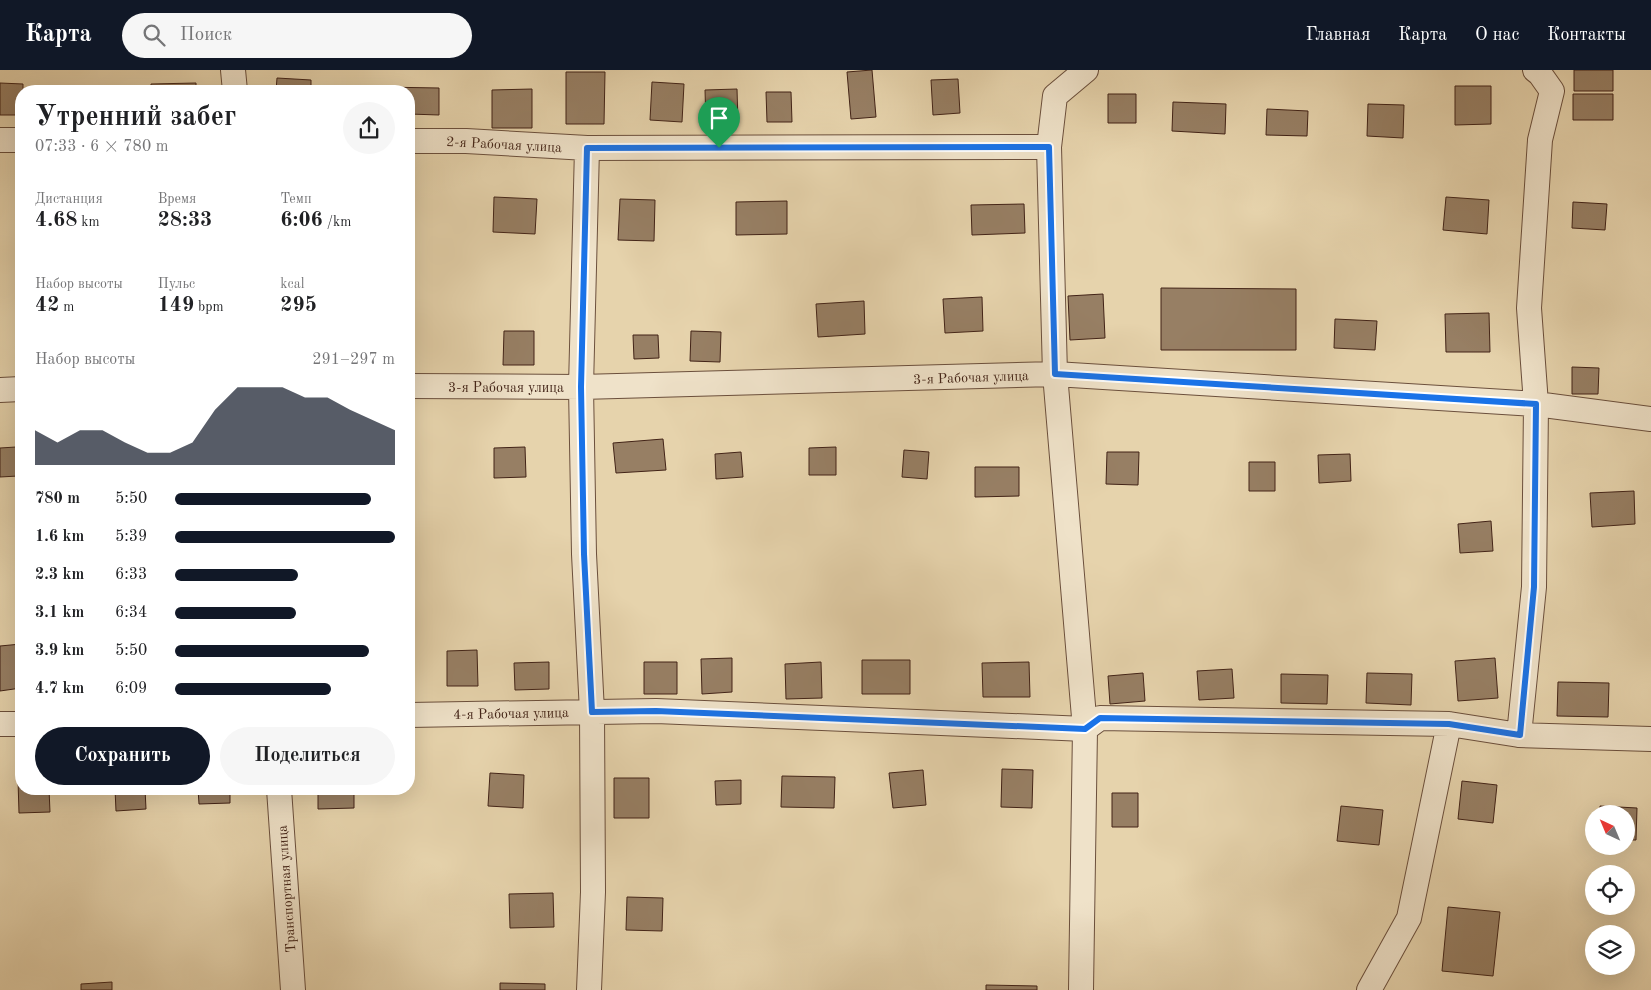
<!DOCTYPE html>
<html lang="ru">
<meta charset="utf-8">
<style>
:root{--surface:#fff;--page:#f6f6f6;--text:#202124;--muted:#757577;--accent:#111827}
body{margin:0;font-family:"Old Standard TT",serif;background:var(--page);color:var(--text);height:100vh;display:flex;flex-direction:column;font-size:19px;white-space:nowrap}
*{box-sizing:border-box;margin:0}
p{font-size:16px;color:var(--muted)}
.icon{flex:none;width:28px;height:28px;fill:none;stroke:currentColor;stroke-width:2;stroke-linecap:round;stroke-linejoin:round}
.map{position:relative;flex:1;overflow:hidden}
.side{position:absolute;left:15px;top:15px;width:400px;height:710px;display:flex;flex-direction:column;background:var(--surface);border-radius:20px;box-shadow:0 5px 20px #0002}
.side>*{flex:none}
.needle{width:32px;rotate:316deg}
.buttons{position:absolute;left:1585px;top:735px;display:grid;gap:10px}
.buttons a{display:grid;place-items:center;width:50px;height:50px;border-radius:50%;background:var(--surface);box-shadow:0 5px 20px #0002;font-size:25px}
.pin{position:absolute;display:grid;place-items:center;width:42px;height:42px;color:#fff;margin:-51px -21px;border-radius:50% 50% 50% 0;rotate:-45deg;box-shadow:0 0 5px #0007}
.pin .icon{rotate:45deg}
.round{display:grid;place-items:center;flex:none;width:52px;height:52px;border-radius:26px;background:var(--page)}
.headline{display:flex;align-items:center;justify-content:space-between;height:85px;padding:0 20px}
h1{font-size:28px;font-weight:700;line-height:38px}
.metrics{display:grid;grid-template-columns:repeat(3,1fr);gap:8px;height:85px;padding:5px 20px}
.metrics div{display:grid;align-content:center}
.metrics b{font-size:21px;font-weight:700}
.metrics small{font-size:14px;font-weight:400}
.metrics p{font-size:14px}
.chart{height:140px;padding:10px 20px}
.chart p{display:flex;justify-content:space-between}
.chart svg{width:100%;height:90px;margin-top:5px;fill:var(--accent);opacity:.7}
.primary-button{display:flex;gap:10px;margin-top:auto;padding:10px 20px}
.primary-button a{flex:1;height:58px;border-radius:30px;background:var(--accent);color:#fff;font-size:20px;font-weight:700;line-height:58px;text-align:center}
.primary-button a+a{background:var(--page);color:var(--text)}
ul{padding:0 20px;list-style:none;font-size:16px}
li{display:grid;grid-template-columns:80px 60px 1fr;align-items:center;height:38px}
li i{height:12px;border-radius:6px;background:var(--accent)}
header{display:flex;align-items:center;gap:30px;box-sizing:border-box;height:70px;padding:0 25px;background:var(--accent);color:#fff}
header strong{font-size:24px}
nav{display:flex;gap:28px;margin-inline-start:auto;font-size:18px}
.search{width:350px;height:45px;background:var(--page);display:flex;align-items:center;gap:12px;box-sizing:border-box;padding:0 18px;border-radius:28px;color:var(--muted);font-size:19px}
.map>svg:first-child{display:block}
</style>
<header>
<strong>Карта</strong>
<div class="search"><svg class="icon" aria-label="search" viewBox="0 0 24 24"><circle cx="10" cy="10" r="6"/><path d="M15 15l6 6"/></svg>Поиск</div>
<nav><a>Главная</a><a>Карта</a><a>О нас</a><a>Контакты</a></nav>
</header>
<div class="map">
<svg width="1651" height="920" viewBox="0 0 1651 920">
<rect width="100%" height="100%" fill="#e6d3ac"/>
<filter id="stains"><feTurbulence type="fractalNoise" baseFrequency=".004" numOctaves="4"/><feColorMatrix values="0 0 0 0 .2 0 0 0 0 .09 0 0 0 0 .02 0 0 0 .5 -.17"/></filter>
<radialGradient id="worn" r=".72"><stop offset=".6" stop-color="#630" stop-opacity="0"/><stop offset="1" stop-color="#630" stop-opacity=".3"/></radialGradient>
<!-- building -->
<path fill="#977f64" stroke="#422317" d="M872,0L876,47L851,49L847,2Z
M1574,0H1613V21H1574Z
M566,2H605L604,54H566Z
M277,8L311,10V21H276Z
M958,9L960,43L933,45L931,10Z
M652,12L684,14L682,52L650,50Z
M0,13L23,14V21H21V45H0Z
M196,13V21H151V14Z
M1455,16H1491V54L1455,55Z
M380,17L439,18V45L409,44V21H380Z
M532,19V58H492V20Z
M737,19L738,53L706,54L705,20Z
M766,22H791L792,52H767Z
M1108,24H1136V53H1108Z
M1573,24H1613V50H1573Z
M1173,32L1226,34L1225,64L1172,61Z
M1368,34L1404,35L1403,68L1367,66Z
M1267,39L1308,41L1307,66L1266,65Z
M494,127L537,129L535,164L493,162Z
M1446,127L1489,130L1487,164L1443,160Z
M620,129L655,130L654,171L618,170Z
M787,131V164L736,165V132Z
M1573,132L1607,134L1605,160L1572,158Z
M1024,134L1025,163L972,165L971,135Z
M1161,218L1296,219V280H1161Z
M1103,224L1105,268L1070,270L1068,226Z
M982,227L983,261L945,263L943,229Z
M864,231L865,264L818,267L816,234Z
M1489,243L1490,282H1446L1445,244Z
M1335,249L1377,251L1375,280L1334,278Z
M504,261H534V295H503Z
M691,261L721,262L720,292L690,291Z
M17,262H21V299Z
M633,265H658L659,288L634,289Z
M1572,297L1599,298L1598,324H1572Z
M663,369L666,400L616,403L613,373Z
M16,377L18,406L0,407V378Z
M525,377L526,407L494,408V378Z
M836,377V405H809V378Z
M904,380L929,382L927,409L902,407Z
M741,382L743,407L716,409L715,384Z
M1107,382H1139L1138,415L1106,414Z
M1350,384L1351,411L1319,413L1318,385Z
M1249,392H1275V421H1249Z
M975,397H1019V426L975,427Z
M1634,421L1635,454L1592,457L1590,423Z
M1491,451L1493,481L1460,483L1458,454Z
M21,574V618L0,621V576Z
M477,580L478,616H447V581Z
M732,588V622L702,624L701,589Z
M1495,588L1498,628L1458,631L1455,591Z
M862,590H910V624H862Z
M549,592V619L515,620L514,593Z
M644,592H677V624H644Z
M821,592L822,628L786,629L785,594Z
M1029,592L1030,627H983L982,593Z
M1232,599L1234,628L1199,630L1197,601Z
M1143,603L1145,631L1110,634L1108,606Z
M1367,603L1412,604L1411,635L1366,633Z
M1281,604L1328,605L1327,634L1281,633Z
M1558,612L1609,613L1608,647L1557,646Z
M1002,699L1033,700L1032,738L1001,737Z
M923,700L926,735L893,738L889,703Z
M490,703L524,705L523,738L488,736Z
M782,706L835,707L834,738L781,737Z
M614,708H649V748H614Z
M18,710H21V719H49L50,742L19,743Z
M741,710V734L716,735L715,711Z
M1462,711L1497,715L1493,753L1458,749Z
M115,719H145L146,739L116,741Z
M198,719H230V733L199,734Z
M318,719H354V738L318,739Z
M1112,723H1138V757H1112Z
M1341,736L1383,740L1379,775L1337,771Z
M1600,736L1637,738L1636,770H1626V744H1600Z
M553,823L554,857L510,858L509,824Z
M627,827L663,828L662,861L626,860Z
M1448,837L1500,842L1493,906L1442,901Z
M112,912V920H81V914Z
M500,913L545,914V920H500Z
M986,915L1037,916V920H986Z"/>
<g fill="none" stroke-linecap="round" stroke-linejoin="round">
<!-- minor casing -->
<g stroke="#6b4f3c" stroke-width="26">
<path id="minor" d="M233,0L235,21
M0,70H21
M409,71H466L587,78L1049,77L1055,26L1086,0
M1049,77L1055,304L1085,659L1081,920
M587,78L581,317L584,484L592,642L593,822L589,920
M409,316L581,317L1055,304L1536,334L1651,349
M0,320L21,319
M409,645L656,641L1085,659L1100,648L1449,654L1519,665L1651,669
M0,654H21
M1519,665L1534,517L1536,334L1529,238L1540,70L1552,21L1540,4L1535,0
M279,719L293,920
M1369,920L1409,848L1449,654"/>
</g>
<!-- minor -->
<use href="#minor" stroke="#efe2c9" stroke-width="24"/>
</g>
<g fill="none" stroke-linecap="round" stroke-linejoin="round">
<!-- route casing -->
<g stroke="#fff" stroke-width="10">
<path id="route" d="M1049,77L1055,304L1536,334L1534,517L1520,665L1449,654L1100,648L1085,659L656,641L592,642L584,484L581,317L587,78Z"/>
</g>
<!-- route -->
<use href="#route" stroke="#1a73e8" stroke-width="6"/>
</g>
<g text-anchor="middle" stroke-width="4" stroke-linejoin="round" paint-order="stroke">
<!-- street labels -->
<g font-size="14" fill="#422317" stroke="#efe2c9">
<text transform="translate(504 74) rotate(3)" y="5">2-я Рабочая улица</text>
<text transform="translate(971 307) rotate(-2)" y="5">3-я Рабочая улица</text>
<text x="506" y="322">3-я Рабочая улица</text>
<text transform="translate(511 643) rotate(-1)" y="5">4-я Рабочая улица</text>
<text transform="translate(286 819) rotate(-94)" y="5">Транспортная улица</text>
</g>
</g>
<rect width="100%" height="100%" filter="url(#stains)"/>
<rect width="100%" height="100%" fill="url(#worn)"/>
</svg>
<div class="buttons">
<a><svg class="needle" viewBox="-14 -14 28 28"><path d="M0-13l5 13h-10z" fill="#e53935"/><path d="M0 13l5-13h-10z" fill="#757577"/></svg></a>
<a><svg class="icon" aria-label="locate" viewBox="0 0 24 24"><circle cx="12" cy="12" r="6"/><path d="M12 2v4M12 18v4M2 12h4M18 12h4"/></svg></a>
<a><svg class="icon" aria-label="layers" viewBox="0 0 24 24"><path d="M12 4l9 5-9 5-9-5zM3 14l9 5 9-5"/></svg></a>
</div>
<div class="pin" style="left:719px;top:78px;background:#1e9e55"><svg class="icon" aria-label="arrive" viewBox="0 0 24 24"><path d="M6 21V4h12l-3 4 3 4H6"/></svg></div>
<section class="side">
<div class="headline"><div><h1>Утренний забег</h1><p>07:33 · 6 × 780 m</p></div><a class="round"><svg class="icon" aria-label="share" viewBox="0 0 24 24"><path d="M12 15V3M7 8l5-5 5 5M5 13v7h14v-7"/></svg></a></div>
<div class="metrics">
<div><p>Дистанция</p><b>4.68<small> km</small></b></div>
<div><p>Время</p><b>28:33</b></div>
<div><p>Темп</p><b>6:06<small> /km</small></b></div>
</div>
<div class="metrics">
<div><p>Набор высоты</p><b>42<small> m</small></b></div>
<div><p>Пульс</p><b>149<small> bpm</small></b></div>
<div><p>kcal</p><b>295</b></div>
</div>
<div class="chart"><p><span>Набор высоты</span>291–297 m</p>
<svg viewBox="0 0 160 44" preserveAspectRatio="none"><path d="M0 44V27L10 33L20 27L30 27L40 33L50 38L60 38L70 33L80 17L90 6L100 6L110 6L120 11L130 11L140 17L150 22L160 27V44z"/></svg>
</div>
<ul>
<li><b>780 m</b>5:50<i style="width:89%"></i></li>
<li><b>1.6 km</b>5:39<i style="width:100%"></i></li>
<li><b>2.3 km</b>6:33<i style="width:56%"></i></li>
<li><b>3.1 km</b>6:34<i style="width:55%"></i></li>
<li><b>3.9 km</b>5:50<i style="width:88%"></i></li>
<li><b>4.7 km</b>6:09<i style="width:71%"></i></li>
</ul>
<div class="primary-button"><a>Сохранить</a><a>Поделиться</a></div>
</section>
</div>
